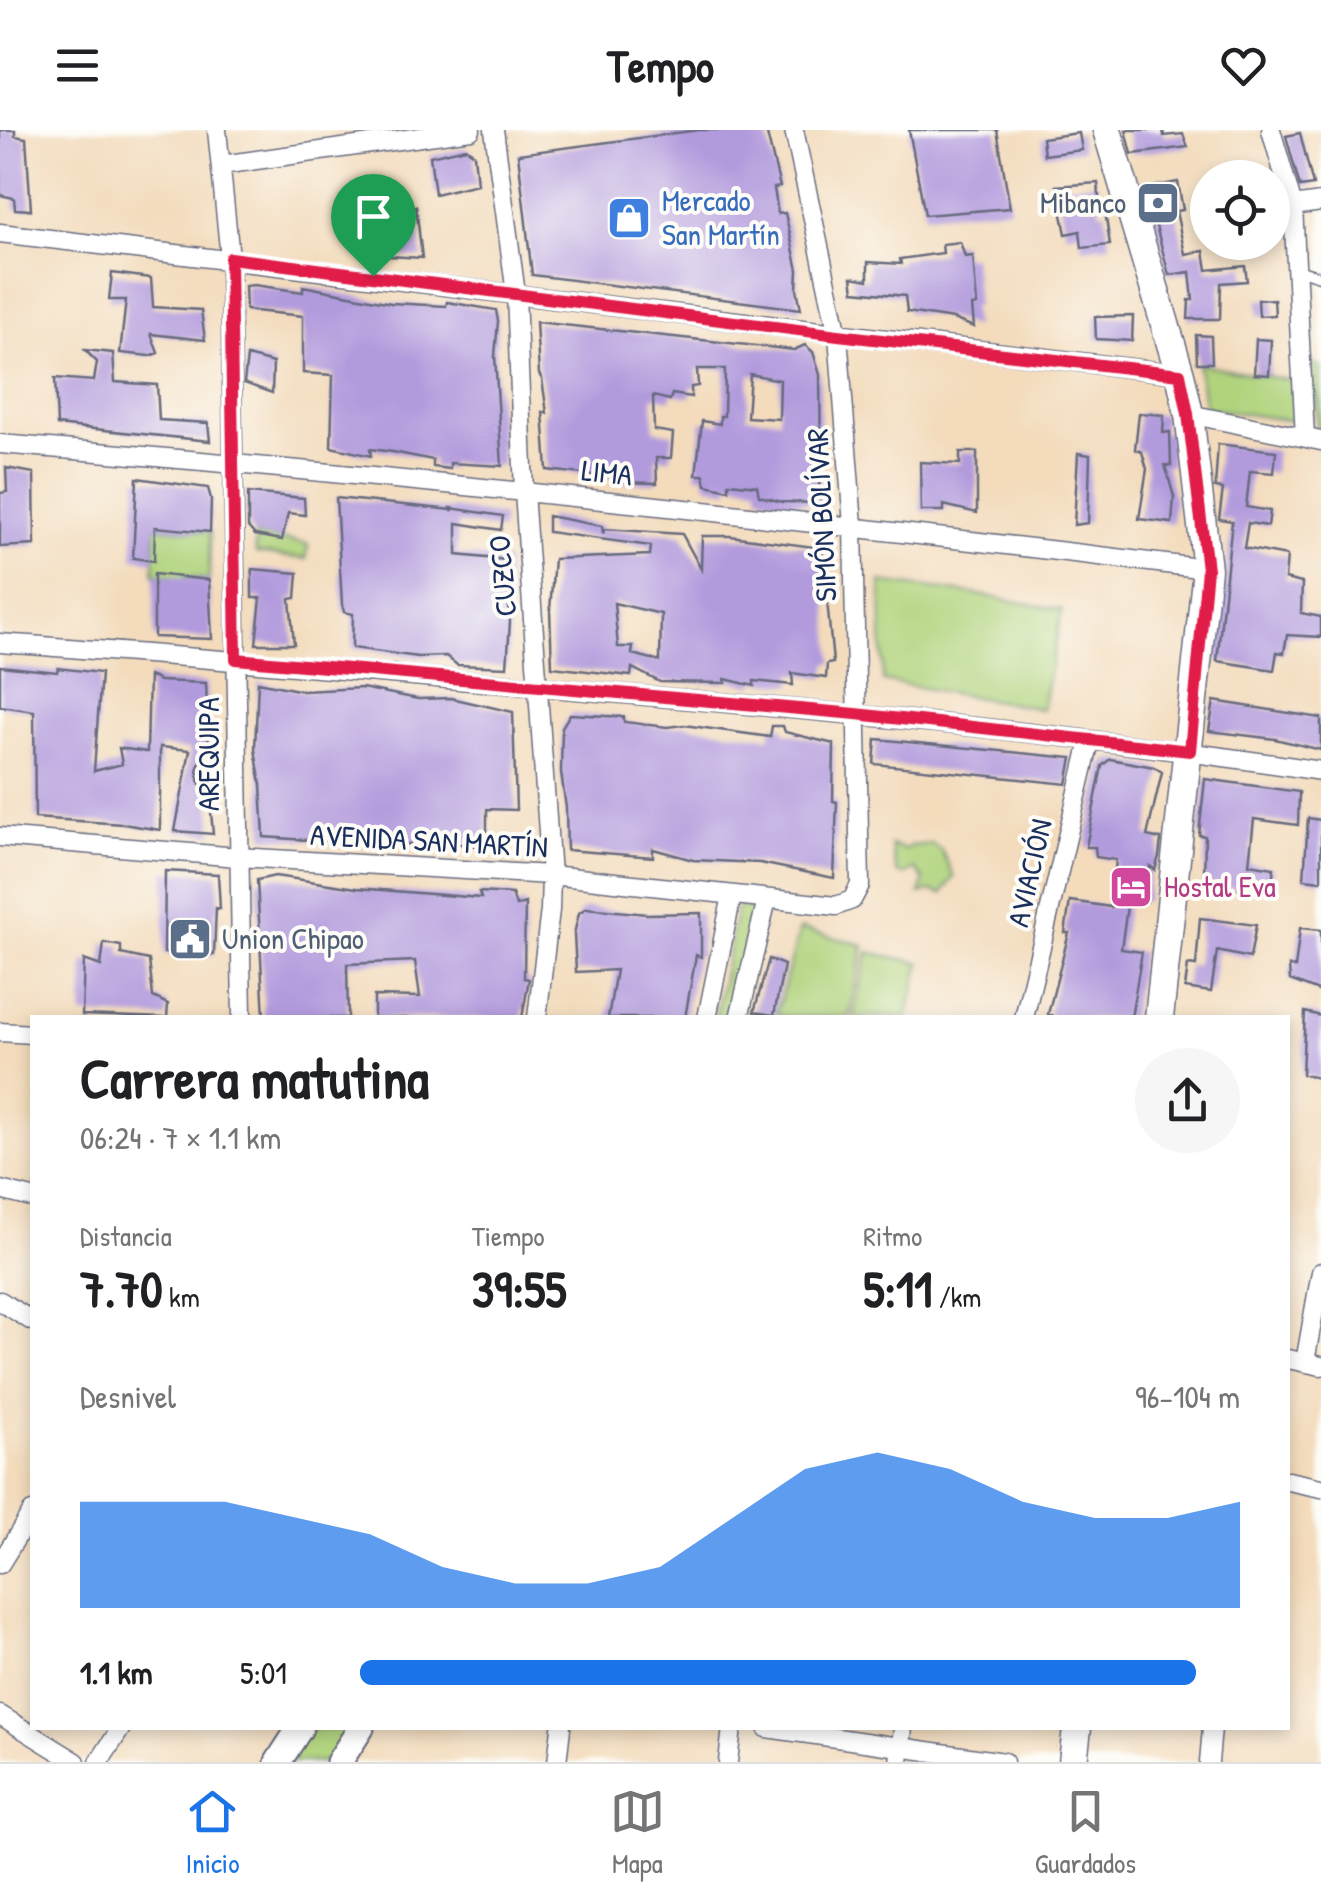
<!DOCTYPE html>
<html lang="es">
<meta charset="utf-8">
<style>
:root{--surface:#fff;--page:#f6f6f6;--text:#202124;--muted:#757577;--line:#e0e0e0;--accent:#1a73e8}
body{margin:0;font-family:"Patrick Hand",sans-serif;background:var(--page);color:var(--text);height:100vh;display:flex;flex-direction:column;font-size:38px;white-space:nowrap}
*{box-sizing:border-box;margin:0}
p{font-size:32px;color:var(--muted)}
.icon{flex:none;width:55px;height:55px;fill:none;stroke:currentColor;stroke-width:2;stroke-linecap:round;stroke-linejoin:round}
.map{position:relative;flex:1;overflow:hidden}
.drawer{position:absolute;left:30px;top:885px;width:1260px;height:715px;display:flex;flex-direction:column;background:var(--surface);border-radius:0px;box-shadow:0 5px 15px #0003}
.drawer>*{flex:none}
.buttons{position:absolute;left:1190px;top:30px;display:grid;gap:20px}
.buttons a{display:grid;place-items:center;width:100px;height:100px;border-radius:50%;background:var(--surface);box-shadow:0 5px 15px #0003;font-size:50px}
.pin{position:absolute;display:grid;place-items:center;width:85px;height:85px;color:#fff;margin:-102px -42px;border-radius:50% 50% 50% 0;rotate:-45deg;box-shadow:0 0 10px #0007}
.pin .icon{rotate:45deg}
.round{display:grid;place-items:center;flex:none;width:105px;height:105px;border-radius:52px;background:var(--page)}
.head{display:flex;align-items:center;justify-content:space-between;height:170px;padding:0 50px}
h1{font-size:55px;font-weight:800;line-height:75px}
.figures{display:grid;grid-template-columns:repeat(3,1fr);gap:15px;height:170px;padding:10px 50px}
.figures div{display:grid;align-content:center}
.figures b{font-size:50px;font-weight:800}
.figures small{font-size:28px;font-weight:400}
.figures p{font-size:28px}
.chart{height:280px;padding:20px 50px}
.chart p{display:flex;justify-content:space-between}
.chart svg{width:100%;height:180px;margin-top:10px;fill:var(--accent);opacity:.7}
ul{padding:0 50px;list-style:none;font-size:32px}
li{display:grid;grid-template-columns:160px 120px 1fr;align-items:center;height:75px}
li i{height:25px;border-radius:12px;background:var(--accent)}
header{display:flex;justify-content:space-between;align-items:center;height:130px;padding:0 50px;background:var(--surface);font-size:45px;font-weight:800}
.tab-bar{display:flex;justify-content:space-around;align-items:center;height:140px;border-top:2px solid var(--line);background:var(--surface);font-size:28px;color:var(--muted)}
.tab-bar a{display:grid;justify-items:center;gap:5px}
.tab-bar .selected{color:var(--accent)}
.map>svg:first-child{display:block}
</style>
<header><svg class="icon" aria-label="menu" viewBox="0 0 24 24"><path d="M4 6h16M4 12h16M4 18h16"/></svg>Tempo<svg class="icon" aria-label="heart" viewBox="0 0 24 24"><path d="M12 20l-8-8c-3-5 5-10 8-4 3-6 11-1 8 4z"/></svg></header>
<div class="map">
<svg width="1321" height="1632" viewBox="0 0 1321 1632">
<rect width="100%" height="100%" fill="#fdfcf7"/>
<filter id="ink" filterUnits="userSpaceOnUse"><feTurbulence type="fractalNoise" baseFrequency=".01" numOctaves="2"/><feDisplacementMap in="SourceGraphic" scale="20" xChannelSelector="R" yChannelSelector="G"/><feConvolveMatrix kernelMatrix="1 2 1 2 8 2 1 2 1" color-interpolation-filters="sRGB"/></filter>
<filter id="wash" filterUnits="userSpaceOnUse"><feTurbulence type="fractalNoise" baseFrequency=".0048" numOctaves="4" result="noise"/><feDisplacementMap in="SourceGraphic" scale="40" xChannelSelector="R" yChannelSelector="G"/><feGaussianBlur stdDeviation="2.25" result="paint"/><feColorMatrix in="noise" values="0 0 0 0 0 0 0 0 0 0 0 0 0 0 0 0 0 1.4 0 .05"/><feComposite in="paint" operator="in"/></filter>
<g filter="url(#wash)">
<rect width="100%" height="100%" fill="#f3dbbc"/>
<!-- green -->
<path fill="#b0d37c" stroke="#66816d" stroke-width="2.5" d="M1312,232L1321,237V301L1317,300Z
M1198,234L1294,251L1293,291L1205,278Z
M155,397L210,402L209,450L185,447L183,466L172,464V446L154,444Z
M255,405L308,414L306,429L256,423Z
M881,452L974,464L1062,480L1042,579L883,551Z
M932,714L941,720L954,747L942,764L930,761L920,764L924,750L915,739L904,745L897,743L891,715L906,720L910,716Z
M737,777L758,778L733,887L715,888Z
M800,799L864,815L849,887H789L776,884Z
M868,822L921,833L907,887H853Z
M298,1598H355L333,1632H278Z"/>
<g id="blocks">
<!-- building -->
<path fill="#b29bdd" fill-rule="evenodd" d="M0,0H15V6L26,8L31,80L15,79L14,68L0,65Z
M699,0H766L780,57L774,58L778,84L785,83L798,140L797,159L801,179L532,145L518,24Z
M909,0H997L1010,78L925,85Z
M1126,0H1163L1164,6L1183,4L1188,17L1132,24Z
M1079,3L1082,20L1044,25L1042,8Z
M1300,3L1313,55L1300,57L1286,6Z
M466,18L474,24L477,54L435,64L430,26Z
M1178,52L1183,80L1176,81L1185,124L1204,121L1207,140L1245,136L1247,151L1221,153L1220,189H1188L1189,170H1193L1190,142L1169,145L1146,58Z
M1098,53L1100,82L1105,81L1110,115L1082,118L1080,101L1066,104L1056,56Z
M416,76L422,128L389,126L386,77Z
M960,112L965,127L973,126L977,175L972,176L974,197L953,189L907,182L905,166L854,161L852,147L868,150V132L901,134L900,129L943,123L942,114Z
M112,143L151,148L153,177L201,180L205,210L151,204L158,223L150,226L120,223L126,170H109Z
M254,155L303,162V156L391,173L446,176L447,172L496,180L498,191L495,226L502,336L450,333V339L433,337V330L393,322L370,319L371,326L331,317L333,245L303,243V186L246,180L245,156Z
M1274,169L1275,185L1259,186L1258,170Z
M1133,186L1132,211L1096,209L1095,187Z
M536,192L794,220L805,215L813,222L820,245L821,340H818L821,373L782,372L759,366L757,356L729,353V360L706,355L704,345H696L702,291L720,294V286H724L725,239H697L698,256L691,257V267L672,264L670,270L653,266L654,300L673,303L671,328H656L657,353L620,352V348L547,340L543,282L547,283L542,249L539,244ZM750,244L780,250L779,289L747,287Z
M1196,205L1211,206L1212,233H1197Z
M1256,209L1271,210L1269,245L1254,244Z
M85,220L113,223L115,252L157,255L159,290L208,293L210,311L57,295L55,248L94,251L97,232Z
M247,226L273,233L272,263L244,253Z
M1139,283L1164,285L1163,303L1170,302L1171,336L1165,335L1174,367L1172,393L1139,389L1147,339L1142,322L1135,319Z
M1218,314L1276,321L1274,343L1250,341L1246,377L1270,381L1268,396L1248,393L1244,418L1287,426L1285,449L1302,453L1301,483L1321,487V507L1287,505L1284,523L1277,522L1274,540L1217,531L1232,391L1219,389L1223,359L1215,358Z
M960,322H977V383L944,375V381H921L920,332L960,334Z
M1078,323L1090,325L1088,393L1074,395Z
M6,338L34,343L35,415L0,417V363L7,362Z
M137,348L208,358L211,369L210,402L155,397L154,431L133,428Z
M248,363L304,368L305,385L288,383L282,410L255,405L248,397Z
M336,368L452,380L451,378L503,386L501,400L457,393V425L506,430L510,492L507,537L457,535L446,526L418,527L352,518L353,484L344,482L342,474Z
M548,386L602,396L603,404L604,399L682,404L701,439L702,406H730L822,418L833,533L827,534L826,548L792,543L793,555L754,551V556L725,549L726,553L660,552L632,538L631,546L552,537L550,480L554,429L650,425L651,416L548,402ZM614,473L661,484L660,531L632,524L633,517H618Z
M252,439L298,443L296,468L290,469L294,514H256L261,468H252Z
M154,444L209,450L212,509L154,507Z
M0,536L57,542L58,538L101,543L94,641L122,634L119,618L147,622L149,546L160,551L206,553L209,622H204L197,640L200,654L213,655L210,671L213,704L175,701L190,620L160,617V700L123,694L35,688L34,581L0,576Z
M258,552L303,561L362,558L418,569L451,568L513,582L516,680L487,679V717L425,710V714H366L264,707L261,655L255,619Z
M1214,571L1321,588V620L1275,609L1209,601Z
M570,584L624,587V592L667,597L684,595L770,607L772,596H783L785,602L834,614L833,671L837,672L834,748L760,733L693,730L653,719V727L567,720L566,678L561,642L562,597Z
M876,609L1072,628L1067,654L874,634Z
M1110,629L1154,637L1162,642L1147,706L1161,709L1159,726L1155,740L1150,736L1147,771L1128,769L1121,819L1142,822L1131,888H1050L1052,885L1048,884L1069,803H1065L1070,771L1111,777L1116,730L1096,727L1095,717H1086L1102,636Z
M1205,649L1299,662L1298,695L1254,689L1249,734L1274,738L1271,758L1250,761L1204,753L1205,706L1199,705Z
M1308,688L1321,690V751L1304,749Z
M165,741L218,744L220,779L216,778L214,825L164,823Z
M275,746L356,758L481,768L479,762L512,764L516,776L525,773L524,848L529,849L522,888H374V866L420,867L415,831L347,834L348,888H264L257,750Z
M586,778L647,784L701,783V827L696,825L685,888H608L616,840L576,842L574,804L579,783Z
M1200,788L1256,795L1250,828L1217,821L1211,862L1185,858L1188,835L1196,836Z
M1300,798L1321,800V862L1290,850L1289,836L1295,838Z
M104,813L121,816V824L149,830L153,867L168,874L167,888L82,885L84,830L101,836Z
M769,829L784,835L774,885L754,882Z
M1305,882L1321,886V949L1302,944Z"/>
</g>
</g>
<g filter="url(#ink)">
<use href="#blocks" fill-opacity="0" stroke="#676b7f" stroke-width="2.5"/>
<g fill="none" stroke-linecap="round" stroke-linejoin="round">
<!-- lane casing -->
<g stroke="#676b7f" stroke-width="12">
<path id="lane" d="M1296,139L1321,147"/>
</g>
<!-- street casing -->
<g stroke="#676b7f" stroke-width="21">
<path id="street" d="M217,0L230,128L242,888
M494,0L516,164L524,362L551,745L550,780L537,888
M1271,0L1293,76L1305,307
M221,35L471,0
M1293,76L1321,72
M0,103L1180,244
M1189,284L1321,311
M0,314C403,346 805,390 1207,439
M0,513C188,526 376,543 564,559C817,580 1070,603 1321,641
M0,707L238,727L551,745L836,776L852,770L860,755L853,395L838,205L794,0
M707,888L732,765
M739,888L767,769
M1024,888L1090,611
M0,902L32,904
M0,1060L32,1068
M0,1171L32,1191
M1288,1229L1321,1236
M1305,1232L1321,1142
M1288,1351L1321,1358
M0,1434L32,1382
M0,1585L76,1632
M767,1598L1004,1632
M99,1632L121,1598
M557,1632L561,1598
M728,1632L732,1598
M899,1632L903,1598
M1209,1632L1212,1598"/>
</g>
<!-- secondary casing -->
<g stroke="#676b7f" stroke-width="29">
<path id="secondary" d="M278,1632L300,1598
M339,1632L361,1598"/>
</g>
<!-- primary casing -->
<g stroke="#676b7f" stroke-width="31">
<path id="primary" d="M1107,0L1180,244L1189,284L1207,439L1159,888
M1073,1632L1077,1598"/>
</g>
<!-- lane -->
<use href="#lane" stroke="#fff" stroke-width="9"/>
<!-- street -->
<use href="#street" stroke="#fff" stroke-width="18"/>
<!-- secondary -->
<use href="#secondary" stroke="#fff" stroke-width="25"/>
<!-- primary -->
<use href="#primary" stroke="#fff" stroke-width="28"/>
</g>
</g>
<g fill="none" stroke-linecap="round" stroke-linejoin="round" filter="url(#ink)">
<!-- route casing -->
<g stroke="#fff" stroke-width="20">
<path id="route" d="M230,128L838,205L1180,244L1188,284L1207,439L1190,621L856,584L236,529Z"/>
</g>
<!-- route -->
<use href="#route" stroke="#e11d48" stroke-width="12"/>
</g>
<!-- icons -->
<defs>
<g id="bank-square" transform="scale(2.25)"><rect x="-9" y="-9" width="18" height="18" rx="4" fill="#5c6f8a" stroke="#fdfcf7"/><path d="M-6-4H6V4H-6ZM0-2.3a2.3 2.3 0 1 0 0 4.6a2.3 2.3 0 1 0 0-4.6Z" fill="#fff"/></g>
<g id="shop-square" transform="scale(2.25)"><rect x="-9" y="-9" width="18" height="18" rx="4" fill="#3f7fe0" stroke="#fdfcf7"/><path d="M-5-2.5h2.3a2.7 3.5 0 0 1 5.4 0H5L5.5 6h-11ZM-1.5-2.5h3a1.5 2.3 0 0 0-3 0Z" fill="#fff"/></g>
<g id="hotel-square" transform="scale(2.25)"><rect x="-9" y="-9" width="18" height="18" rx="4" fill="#d1479c" stroke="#fdfcf7"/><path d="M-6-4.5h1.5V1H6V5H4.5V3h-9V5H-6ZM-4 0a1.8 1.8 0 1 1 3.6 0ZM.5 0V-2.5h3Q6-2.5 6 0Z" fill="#fff"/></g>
<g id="civic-square" transform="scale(2.25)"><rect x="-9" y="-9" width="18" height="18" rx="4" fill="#5c6f8a" stroke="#fdfcf7"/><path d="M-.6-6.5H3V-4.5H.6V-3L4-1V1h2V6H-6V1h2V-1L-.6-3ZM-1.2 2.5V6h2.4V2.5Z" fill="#fff"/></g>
</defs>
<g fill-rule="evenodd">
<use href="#bank-square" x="1158" y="73"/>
<use href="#shop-square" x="629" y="88"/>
<use href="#hotel-square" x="1131" y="757"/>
<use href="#civic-square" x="190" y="809"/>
</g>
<g text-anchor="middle" stroke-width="8" stroke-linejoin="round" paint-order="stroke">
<!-- shop labels -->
<g font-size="30" fill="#366cbe" stroke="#fdfcf7" text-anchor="start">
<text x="662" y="81">Mercado<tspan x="662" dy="34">San Martín</tspan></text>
</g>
<!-- service labels -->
<g font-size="30" fill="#4e5e75" stroke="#fdfcf7" text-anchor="end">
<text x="1126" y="83">Mibanco</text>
<text x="222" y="819" text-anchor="start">Union Chipao</text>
</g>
<!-- street labels -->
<g font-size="30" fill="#1b2f5e" stroke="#fdfcf7">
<text transform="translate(607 343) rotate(6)" y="10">LIMA</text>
<text transform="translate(822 385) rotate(-93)" y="10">SIMÓN BOLÍVAR</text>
<text transform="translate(503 446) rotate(-95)" y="10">CUZCO</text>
<text transform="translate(209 624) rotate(-90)" y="10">AREQUIPA</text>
<text transform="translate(429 711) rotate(3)" y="10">AVENIDA SAN MARTÍN</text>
<text transform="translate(1030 743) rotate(-77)" y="10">AVIACIÓN</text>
</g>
<!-- hotel labels -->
<g font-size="30" fill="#b23c85" stroke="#fdfcf7" text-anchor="start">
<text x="1164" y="767">Hostal Eva</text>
</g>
</g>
</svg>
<div class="buttons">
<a><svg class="icon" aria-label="locate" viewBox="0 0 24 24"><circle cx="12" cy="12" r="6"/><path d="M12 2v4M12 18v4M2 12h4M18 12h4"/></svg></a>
</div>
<div class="pin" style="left:373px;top:146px;background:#1e9e55"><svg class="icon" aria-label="arrive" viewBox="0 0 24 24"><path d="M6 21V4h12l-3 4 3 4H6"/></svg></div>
<section class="drawer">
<div class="head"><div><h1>Carrera matutina</h1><p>06:24 · 7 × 1.1 km</p></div><a class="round"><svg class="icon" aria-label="share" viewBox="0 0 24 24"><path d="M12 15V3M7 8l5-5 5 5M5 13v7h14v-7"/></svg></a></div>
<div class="figures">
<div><p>Distancia</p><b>7.70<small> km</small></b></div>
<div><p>Tiempo</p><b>39:55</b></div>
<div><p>Ritmo</p><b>5:11<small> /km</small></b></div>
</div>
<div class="chart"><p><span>Desnivel</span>96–104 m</p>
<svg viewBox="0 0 160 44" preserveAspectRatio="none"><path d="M0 44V18L10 18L20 18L30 22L40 26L50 34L60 38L70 38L80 34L90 22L100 10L110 6L120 10L130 18L140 22L150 22L160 18V44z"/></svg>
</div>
<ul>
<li><b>1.1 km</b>5:01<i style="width:95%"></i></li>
</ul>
</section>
</div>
<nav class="tab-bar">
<a class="selected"><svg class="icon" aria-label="home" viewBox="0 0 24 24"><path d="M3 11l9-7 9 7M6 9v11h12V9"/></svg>Inicio</a>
<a><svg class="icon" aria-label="map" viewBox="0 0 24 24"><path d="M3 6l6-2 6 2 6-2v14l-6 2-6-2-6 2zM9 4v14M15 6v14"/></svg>Mapa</a>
<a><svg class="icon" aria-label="saved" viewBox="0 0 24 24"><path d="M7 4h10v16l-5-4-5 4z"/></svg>Guardados</a>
</nav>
